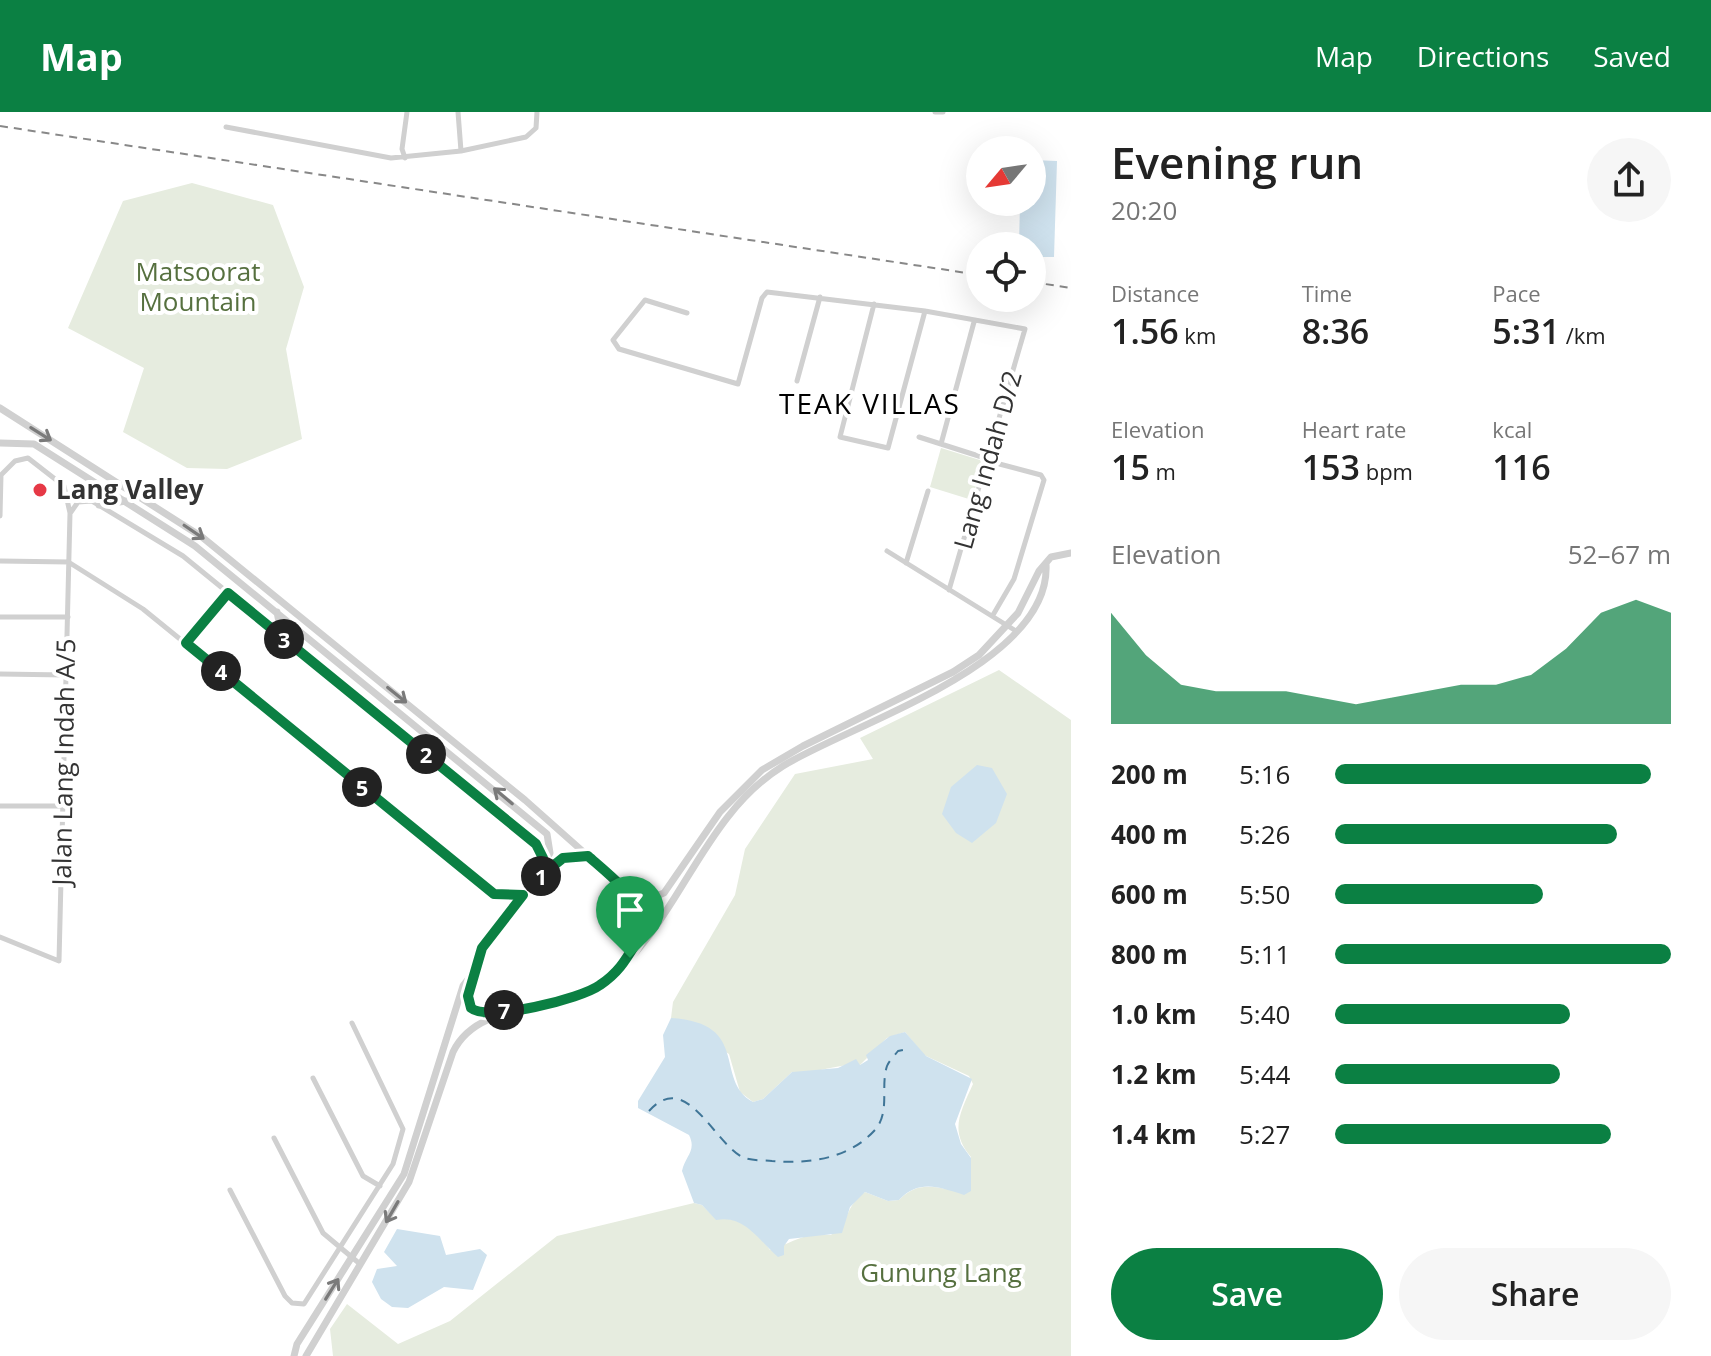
<!DOCTYPE html>
<meta charset="utf-8">
<style>
:root{--surface:#fff;--page:#f6f6f6;--text:#222;--muted:#767676;--accent:#0b8043}
body{margin:0;font-family:"Open Sans",sans-serif;background:var(--page);color:var(--text);height:100vh;display:flex;flex-direction:column;font-size:30px;white-space:nowrap}
*{box-sizing:border-box;margin:0}
p{font-size:26px;color:var(--muted)}
.icon{flex:none;width:44px;height:44px;fill:none;stroke:currentColor;stroke-width:2;stroke-linecap:round;stroke-linejoin:round}
.map{position:relative;flex:1;overflow:hidden}
.panel{display:flex;flex-direction:column;background:var(--surface);width:640px}
.panel>*{flex:none}
.needle{width:52px;rotate:241deg}
.controls{position:absolute;left:966px;top:24px;display:grid;gap:16px}
.controls a{display:grid;place-items:center;width:80px;height:80px;border-radius:50%;background:var(--surface);box-shadow:0 8px 32px #0002;font-size:40px}
.pin{position:absolute;display:grid;place-items:center;width:68px;height:68px;color:#fff;margin:-82px -34px;border-radius:50% 50% 50% 0;rotate:-45deg;box-shadow:0 0 8px #0007}
.pin .icon{rotate:45deg}
.km{position:absolute;width:40px;height:40px;margin:-20px;border-radius:50%;background:#222;color:#fff;font-size:22px;line-height:40px;text-align:center}
.round{display:grid;place-items:center;flex:none;width:84px;height:84px;border-radius:42px;background:var(--page)}
.overview{display:flex;align-items:center;justify-content:space-between;height:136px;padding:0 40px}
h1{font-size:44px;font-weight:600;line-height:60px}
.stats{display:grid;grid-template-columns:repeat(3,1fr);gap:12px;height:136px;padding:8px 40px}
.stats div{display:grid;align-content:center}
.stats b{font-size:34px;font-weight:600}
.stats small{font-size:22px;font-weight:400}
.stats p{font-size:22px}
.chart{height:224px;padding:16px 40px}
.chart p{display:flex;justify-content:space-between}
.chart svg{width:100%;height:144px;margin-top:8px;fill:var(--accent);opacity:.7}
.cta{display:flex;gap:16px;margin-top:auto;padding:16px 40px}
.cta a{flex:1;height:92px;border-radius:48px;background:var(--accent);color:#fff;font-size:32px;font-weight:600;line-height:92px;text-align:center}
.cta a+a{background:var(--page);color:var(--text)}
ul{padding:0 40px;list-style:none;font-size:26px}
li{display:grid;grid-template-columns:128px 96px 1fr;align-items:center;height:60px}
li i{height:20px;border-radius:10px;background:var(--accent)}
header{display:flex;align-items:center;gap:48px;box-sizing:border-box;height:112px;padding:0 40px;background:var(--accent);color:#fff}
header strong{font-size:38px}
nav{display:flex;gap:44px;margin-inline-start:auto;font-size:28px}
main{display:flex;flex:1;min-height:0}
.map>svg:first-child{display:block}
</style>
<header>
<strong>Map</strong>
<nav><a>Map</a><a>Directions</a><a>Saved</a></nav>
</header>
<main>
<div class="map">
<svg width="1071" height="1244" viewBox="0 0 1071 1244">
<rect width="100%" height="100%" fill="#fff"/>
<!-- green -->
<path fill="#e6ecdf" d="M192,71L273,93L304,175L286,237L302,327L227,357L187,356L123,320L144,256L68,216L123,89Z
M941,336L983,349L972,388L930,375Z
M999,558L1071,608V1244H333L330,1217L347,1192L398,1232L450,1209L557,1124L694,1091L702,1093L716,1107C739,1103 758,1120 770,1138C796,1130 799,1121 831,1123C852,1106 845,1094 865,1080L888,1089L899,1088C914,1073 926,1073 946,1077L970,1051L971,1045C949,1019 960,1001 973,972L969,964L924,943L905,920L887,926L860,953C837,951 816,963 792,960L763,987L753,990L740,980L729,942L671,906L673,890L735,783L745,737L795,662L873,647L860,626Z"/>
<!-- water -->
<path fill="#cfe2ee" d="M1032,48L1057,49L1054,145H1032V134H1019L1020,90H1032Z
M977,653L992,656L1007,682L996,711L972,731L956,721L942,702L951,675Z
M671,906C752,911 713,968 753,990L763,987L792,960L838,956L856,947L860,953L868,948L866,943L890,924L905,920L926,944L972,967L955,1012L961,1032L971,1046V1079L964,1083C939,1075 919,1067 899,1088L888,1089L865,1080L850,1095L842,1121L789,1127L784,1134V1143L778,1145C759,1129 745,1102 716,1108L702,1093L694,1091L682,1059C685,1044 697,1039 689,1023L638,996V989L665,945L663,923Z
M397,1117L440,1124L446,1143L480,1137L487,1143L473,1178L444,1175L408,1196L392,1195L381,1187L372,1170L377,1157L397,1154L384,1140Z"/>
<g fill="none" stroke-linecap="round" stroke-linejoin="round">
<!-- ferry -->
<path stroke="#3f7597" stroke-width="2" stroke-dasharray="10 8" stroke-linecap="butt" d="M649,999C686,958 712,1028 742,1045C751,1049 763,1048 772,1049C809,1052 848,1047 874,1019C891,1001 880,975 887,954C889,949 895,943 898,939L909,937"/>
<!-- minor -->
<path stroke="#d0d0d0" stroke-width="5" d="M458,0L461,39
M935,0H943
M226,15L391,46L461,39L526,25L536,16L537,0
M405,46L402,37L407,0
M874,192L840,325L888,336L925,199
M687,201L645,188L613,228L619,237L738,272L762,186L767,180L925,199L1025,217L949,478
M797,269L820,185
M919,325L988,347
M941,332L974,210
M988,349L1041,363L1044,368L1014,467L993,503
M71,400L78,390L92,389L183,444L536,732L542,741V755
M0,404L1,363L15,349L28,346L64,374L70,401L59,849L0,825
M887,439L1016,519
M0,449L69,450
M70,451L143,497L494,782L521,783
M906,451L928,379
M0,505H68
M186,531L228,481
M0,562L66,563
M0,694H63
M313,966L363,1064L380,1074
M274,1026L323,1121L360,1152
M230,1078L285,1184L292,1191L304,1192L393,1052L403,1017L352,911"/>
<!-- tertiary -->
<path stroke="#d0d0d0" stroke-width="7" d="M0,296L202,425L525,688L624,776L648,787L664,781L720,700L762,658L803,634L953,560L979,543L1018,501L1039,459L1051,445L1071,441
M0,331L34,332L195,434L547,722L550,741L538,766
M99,393L126,389
M277,500L282,525
M624,776L644,811L630,846
M511,900L480,902L469,893C461,855 529,760 563,746C571,742 580,745 588,744
M294,1244L297,1232L404,1062L463,874L473,861
M306,1244L409,1070L453,940C479,886 560,903 602,872C679,815 699,706 783,654C851,612 1052,552 1046,452"/>
<!-- rail -->
<path stroke="#888" stroke-width="2" stroke-dasharray="8 6" stroke-linecap="butt" d="M0,14L980,163
M1032,170L1071,176"/>
</g>
<!-- one-way arrows -->
<defs><path id="oneway-shaft" d="M-6 0H5M1.5-3L5.5 0L1.5 3" fill="none" stroke-width="1.6" stroke-linecap="round" stroke-linejoin="round" transform="scale(2)"/></defs>
<g stroke="#7a7a7a">
<use href="#oneway-shaft" transform="translate(41 322) rotate(32)"/>
<use href="#oneway-shaft" transform="translate(194 420) rotate(34)"/>
<use href="#oneway-shaft" transform="translate(397 583) rotate(39)"/>
<use href="#oneway-shaft" transform="translate(503 684) rotate(-140)"/>
<use href="#oneway-shaft" transform="translate(392 1100) rotate(120)"/>
<use href="#oneway-shaft" transform="translate(332 1177) rotate(-58)"/>
</g>
<g fill="none" stroke-linecap="round" stroke-linejoin="round">
<!-- route casing -->
<g stroke="#fff" stroke-width="16">
<path id="route" d="M228,481L536,732L543,746L538,766L563,746L588,744C605,759 634,782 642,802C647,814 641,822 636,831C625,849 618,861 600,873C581,887 488,910 471,896L468,884L482,836L523,783L494,782L186,531Z"/>
</g>
<!-- route -->
<use href="#route" stroke="#0b8043" stroke-width="10"/>
</g>
<!-- markers -->
<circle fill="#e63946" stroke="#fff" stroke-width="3" cx="40" cy="378" r="8"/>
<g text-anchor="middle" stroke-width="8" stroke-linejoin="round" paint-order="stroke">
<!-- park labels -->
<g font-size="26" fill="#56703f" stroke="#fff">
<text x="198" y="169">Matsoorat<tspan x="198" dy="30">Mountain</tspan></text>
<text x="941" y="1170">Gunung Lang</text>
</g>
<!-- street labels -->
<g font-size="26" fill="#333" stroke="#fff">
<text transform="translate(988 348) rotate(-74)" y="9">Lang Indah D/2</text>
<text transform="translate(64 650) rotate(-89)" y="9">Jalan Lang Indah A/5</text>
</g>
<!-- poi labels -->
<g font-size="26" font-weight="bold" fill="#333" stroke="#fff" text-anchor="start">
<text x="56" y="387">Lang Valley</text>
</g>
<!-- neighbourhood labels -->
<g font-size="28" letter-spacing="2" fill="#000" stroke="#fff">
<text x="870" y="302">TEAK VILLAS</text>
</g>
</g>
</svg>
<div class="controls">
<a><svg class="needle" viewBox="-14 -14 28 28"><path d="M0-13l5 13h-10z" fill="#e53935"/><path d="M0 13l5-13h-10z" fill="#767676"/></svg></a>
<a><svg class="icon" aria-label="locate" viewBox="0 0 24 24"><circle cx="12" cy="12" r="6"/><path d="M12 2v4M12 18v4M2 12h4M18 12h4"/></svg></a>
</div>
<div class="pin" style="left:630px;top:846px;background:#1e9e55"><svg class="icon" aria-label="arrive" viewBox="0 0 24 24"><path d="M6 21V4h12l-3 4 3 4H6"/></svg></div>
<b class="km" style="left:541px;top:764px">1</b>
<b class="km" style="left:426px;top:642px">2</b>
<b class="km" style="left:284px;top:527px">3</b>
<b class="km" style="left:221px;top:559px">4</b>
<b class="km" style="left:362px;top:675px">5</b>
<b class="km" style="left:504px;top:898px">7</b>
</div>
<section class="panel">
<div class="overview"><div><h1>Evening run</h1><p>20:20</p></div><a class="round"><svg class="icon" aria-label="share" viewBox="0 0 24 24"><path d="M12 15V3M7 8l5-5 5 5M5 13v7h14v-7"/></svg></a></div>
<div class="stats">
<div><p>Distance</p><b>1.56<small> km</small></b></div>
<div><p>Time</p><b>8:36</b></div>
<div><p>Pace</p><b>5:31<small> /km</small></b></div>
</div>
<div class="stats">
<div><p>Elevation</p><b>15<small> m</small></b></div>
<div><p>Heart rate</p><b>153<small> bpm</small></b></div>
<div><p>kcal</p><b>116</b></div>
</div>
<div class="chart"><p><span>Elevation</span>52–67 m</p>
<svg viewBox="0 0 160 44" preserveAspectRatio="none"><path d="M0 44V10L10 23L20 32L30 34L40 34L50 34L60 36L70 38L80 36L90 34L100 32L110 32L120 29L130 21L140 10L150 6L160 10V44z"/></svg>
</div>
<ul>
<li><b>200 m</b>5:16<i style="width:94%"></i></li>
<li><b>400 m</b>5:26<i style="width:84%"></i></li>
<li><b>600 m</b>5:50<i style="width:62%"></i></li>
<li><b>800 m</b>5:11<i style="width:100%"></i></li>
<li><b>1.0 km</b>5:40<i style="width:70%"></i></li>
<li><b>1.2 km</b>5:44<i style="width:67%"></i></li>
<li><b>1.4 km</b>5:27<i style="width:82%"></i></li>
</ul>
<div class="cta"><a>Save</a><a>Share</a></div>
</section>
</main>
